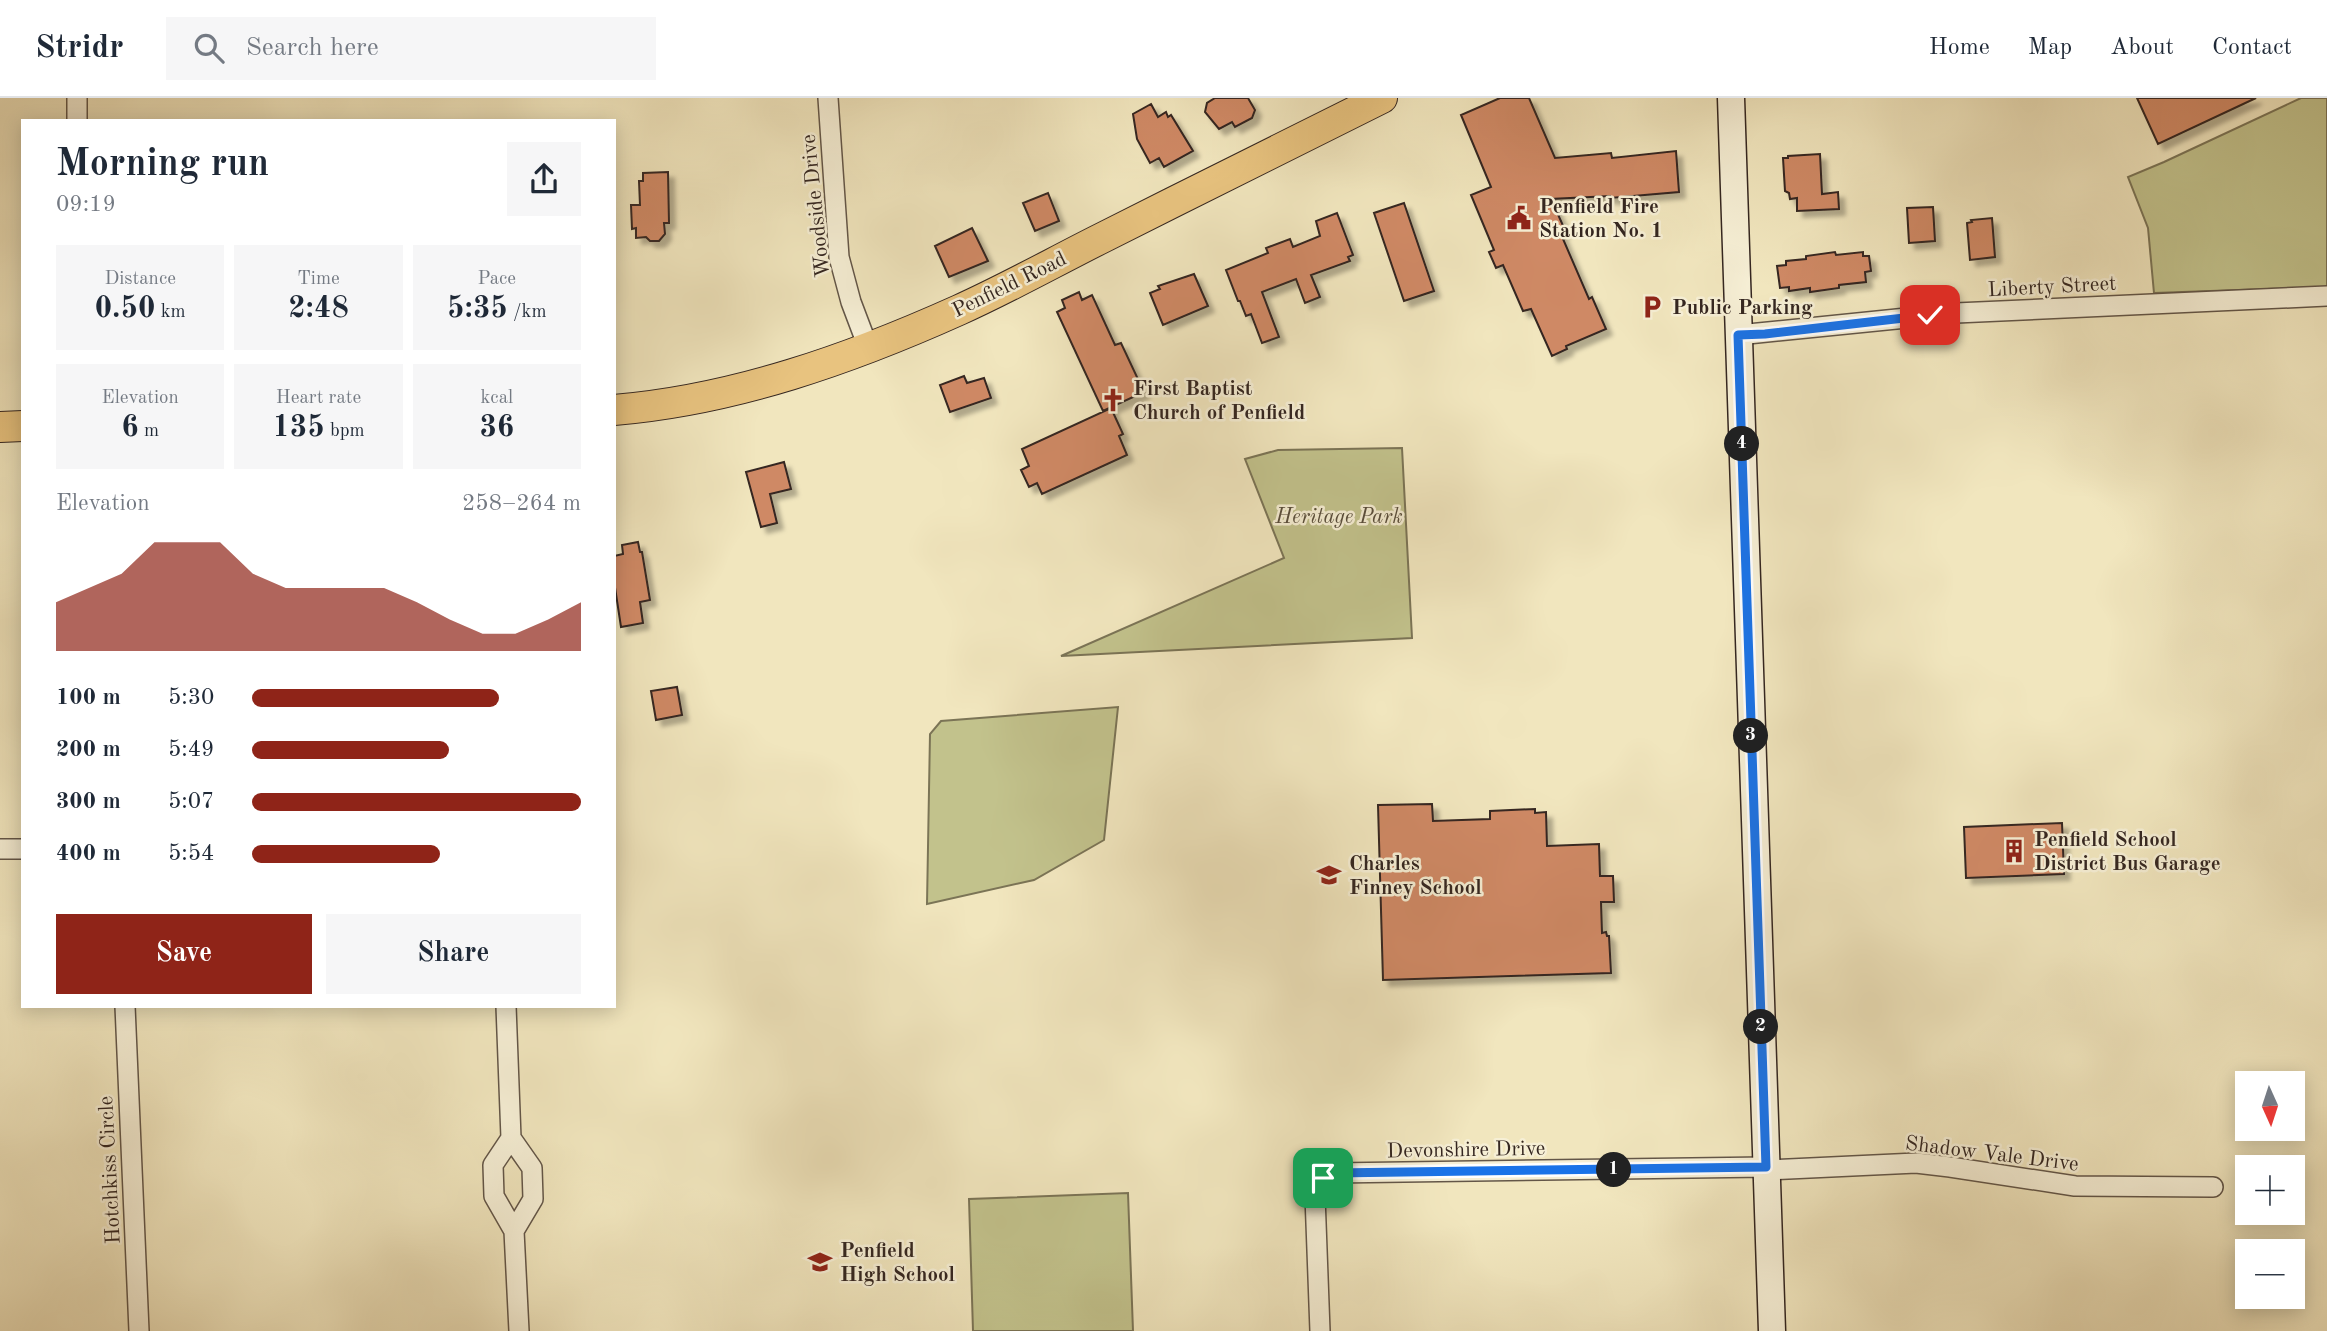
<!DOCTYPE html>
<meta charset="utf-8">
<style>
:root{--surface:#fff;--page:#f6f6f7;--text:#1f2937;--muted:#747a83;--line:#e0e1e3;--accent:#8f2418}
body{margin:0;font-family:"Old Standard TT",serif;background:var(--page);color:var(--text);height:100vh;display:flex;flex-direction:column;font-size:26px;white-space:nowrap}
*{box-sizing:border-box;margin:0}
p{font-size:23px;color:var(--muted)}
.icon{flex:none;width:38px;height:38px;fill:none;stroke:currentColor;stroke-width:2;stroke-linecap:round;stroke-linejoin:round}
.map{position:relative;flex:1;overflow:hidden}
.side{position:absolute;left:21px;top:21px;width:595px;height:889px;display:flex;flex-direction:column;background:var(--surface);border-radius:0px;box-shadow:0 4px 18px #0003}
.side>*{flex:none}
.needle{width:46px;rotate:177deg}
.tools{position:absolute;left:2235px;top:973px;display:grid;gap:14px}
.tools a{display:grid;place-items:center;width:70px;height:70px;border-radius:0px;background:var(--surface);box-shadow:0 4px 18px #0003;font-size:35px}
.pin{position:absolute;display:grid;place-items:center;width:60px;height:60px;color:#fff;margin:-30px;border-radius:14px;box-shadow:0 4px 10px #0006}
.km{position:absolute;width:35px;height:35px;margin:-18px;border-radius:50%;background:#222;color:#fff;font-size:19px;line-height:35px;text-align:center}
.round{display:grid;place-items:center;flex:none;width:74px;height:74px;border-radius:0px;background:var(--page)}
.summary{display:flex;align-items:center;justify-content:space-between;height:119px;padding:0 35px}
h1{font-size:38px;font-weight:700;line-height:52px}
.metrics{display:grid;grid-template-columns:repeat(3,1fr);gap:10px;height:119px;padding:7px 35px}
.metrics div{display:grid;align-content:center;border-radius:0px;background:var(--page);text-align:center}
.metrics b{font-size:30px;font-weight:700}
.metrics small{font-size:19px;font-weight:400}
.metrics p{font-size:19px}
.chart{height:196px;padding:14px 35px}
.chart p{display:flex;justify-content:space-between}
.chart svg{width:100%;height:126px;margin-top:7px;fill:var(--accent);opacity:.7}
.button{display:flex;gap:14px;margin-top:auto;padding:14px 35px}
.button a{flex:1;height:80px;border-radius:0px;background:var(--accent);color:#fff;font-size:28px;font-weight:700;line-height:80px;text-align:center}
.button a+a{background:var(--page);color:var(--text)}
ul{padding:0 35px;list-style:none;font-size:23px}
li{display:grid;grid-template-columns:112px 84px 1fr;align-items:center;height:52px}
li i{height:18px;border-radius:9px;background:var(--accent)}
header{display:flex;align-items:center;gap:42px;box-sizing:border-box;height:98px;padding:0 35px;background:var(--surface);border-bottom:2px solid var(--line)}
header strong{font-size:33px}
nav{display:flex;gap:38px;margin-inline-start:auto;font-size:24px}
.search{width:490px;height:63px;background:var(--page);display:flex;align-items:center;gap:18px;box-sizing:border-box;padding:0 24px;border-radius:0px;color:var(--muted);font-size:26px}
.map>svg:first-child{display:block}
</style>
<header>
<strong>Stridr</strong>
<div class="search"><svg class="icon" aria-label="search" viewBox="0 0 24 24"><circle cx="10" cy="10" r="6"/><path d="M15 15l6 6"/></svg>Search here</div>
<nav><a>Home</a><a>Map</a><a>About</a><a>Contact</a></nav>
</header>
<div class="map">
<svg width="2327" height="1233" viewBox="0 0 2327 1233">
<defs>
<filter id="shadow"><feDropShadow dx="6" dy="6" stdDeviation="2" flood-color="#0004"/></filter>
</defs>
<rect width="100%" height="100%" fill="#f1e6be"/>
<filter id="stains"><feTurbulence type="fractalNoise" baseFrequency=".00286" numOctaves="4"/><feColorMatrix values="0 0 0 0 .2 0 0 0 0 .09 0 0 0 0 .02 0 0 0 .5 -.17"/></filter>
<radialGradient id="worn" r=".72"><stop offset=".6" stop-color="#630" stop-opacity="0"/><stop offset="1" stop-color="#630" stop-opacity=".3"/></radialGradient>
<!-- green -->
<path fill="#c2c28c" stroke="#7b7456" stroke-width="2" d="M2301,0H2327V189L2154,195L2148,130L2128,79L2164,64Z
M1402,350L1412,540L1061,558L1284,460L1245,361L1278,352Z
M1118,609L1104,742L1034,782L927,806L930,636L941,623Z
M1128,1095L1133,1233H973L969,1101Z"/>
<!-- building -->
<path fill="#cf8965" stroke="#342620" stroke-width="2" filter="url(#shadow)" d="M1215,0H1248L1255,12L1252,20L1235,29L1232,24L1219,31L1205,14L1207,5Z
M1500,0H1529L1555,60L1611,55L1612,60L1676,53L1679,94L1610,100V98L1551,101L1565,132L1560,134L1589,201L1592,199L1606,231L1566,248L1567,251L1552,258L1531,211L1523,213L1503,167L1496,170L1489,154L1494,152L1471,97L1491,89L1461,17Z
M2137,0H2256L2158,46Z
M1151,6L1158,19L1166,14L1168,19L1171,17L1193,53L1164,69L1159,60L1150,65L1137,41L1133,16Z
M1820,56L1822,96L1838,94L1839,111L1797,113V100L1790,101L1789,95L1785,93L1783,60H1788V58Z
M668,74L669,125H664L665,136L659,143H650L646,139L636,140V130L632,131L631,107H640L639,83H643V75Z
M1048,95L1059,123L1035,133L1023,105Z
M1404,105L1434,193L1404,203L1374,115Z
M1933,109L1935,143L1909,145L1907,110Z
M1337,115L1353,157L1348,159L1350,163L1311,177L1320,199L1305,205L1296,181L1262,194L1279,239L1262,245L1251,216L1246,218L1240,203H1238L1226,172L1268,155L1266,150L1290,141L1293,149L1320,138L1316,123Z
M1992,120L1995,159L1970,162L1967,125L1972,124L1971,122Z
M972,130L988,163L949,179L935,148Z
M1835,154L1836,157L1863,154V158H1869L1871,173L1865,174L1866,184L1839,187V190L1810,194V190L1789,193V189L1780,190L1777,168L1786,167V163L1806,161V158Z
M1194,176L1208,208L1163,227L1150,195L1160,191L1158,188Z
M1079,194L1082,202L1092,197L1115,247L1121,245L1144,294L1103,313L1057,214L1065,210L1062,202Z
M964,278L967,285L984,280L991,300L950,314L940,287Z
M1111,310L1123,336L1119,338L1127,357L1042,396L1037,385L1029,389L1021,372L1029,368L1022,351Z
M784,364L791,391L770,396L777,425L761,429L746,374Z
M638,444L640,454H642L650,502L640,504L643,525L621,529L614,483V458L623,456L622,447Z
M677,589L682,617L656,622L651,593Z
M1432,706L1433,723L1490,721V713L1535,711V715L1546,714L1547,748L1599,746L1600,778H1613L1614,804H1601L1602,835L1606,834L1607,838H1609L1611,875L1383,882L1378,707Z
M2062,725L2064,776L1966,780L1964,729Z"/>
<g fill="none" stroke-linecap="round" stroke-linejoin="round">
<!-- minor casing -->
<g stroke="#635648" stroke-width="22">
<path id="minor" d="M77,0V23
M828,0L839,159L851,204L868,249
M1738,237L1956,215L2327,198
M0,751H23
M125,908L139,1233
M506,908L511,1040L493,1067L494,1098L514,1133L519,1233
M511,1040L532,1070L533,1101L514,1133
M1766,1072L1916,1065L1950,1069L2075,1088L2213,1089
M1320,1233L1315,1098C1318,1086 1322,1080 1334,1075L1766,1069"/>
</g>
<!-- secondary casing -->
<g stroke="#342620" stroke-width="29">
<path id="secondary" d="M1731,0L1772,1233"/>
</g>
<!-- primary casing -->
<g stroke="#342620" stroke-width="32">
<path id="primary" d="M614,312C734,302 850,261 959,212C1008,190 1054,164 1102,140C1195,93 1288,47 1382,0
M0,329L23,328"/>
</g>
<!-- minor -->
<use href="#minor" stroke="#f6efd5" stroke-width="19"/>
<!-- secondary -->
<use href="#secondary" stroke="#f6efd5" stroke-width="26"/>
<!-- primary -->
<use href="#primary" stroke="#e8c37f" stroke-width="30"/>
</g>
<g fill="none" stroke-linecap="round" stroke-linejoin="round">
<!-- route casing -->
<g stroke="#fff" stroke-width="14">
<path id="route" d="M1323,1080L1334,1075L1766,1069L1738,237L1765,236L1930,217"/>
</g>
<!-- route -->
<use href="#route" stroke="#1a73e8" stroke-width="9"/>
</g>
<!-- icons -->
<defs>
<g id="civic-bare" transform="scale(1.89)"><path d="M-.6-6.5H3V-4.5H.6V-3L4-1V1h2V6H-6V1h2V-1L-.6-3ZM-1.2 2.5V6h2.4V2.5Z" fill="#8f2418" stroke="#f6efd5" stroke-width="2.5" paint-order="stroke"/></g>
<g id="parking-bare" transform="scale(1.89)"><path d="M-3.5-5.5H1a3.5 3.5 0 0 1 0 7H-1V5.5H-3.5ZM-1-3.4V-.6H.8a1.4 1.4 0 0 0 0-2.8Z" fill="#8f2418" stroke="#f6efd5" stroke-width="2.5" paint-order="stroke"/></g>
<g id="church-bare" transform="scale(1.89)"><path d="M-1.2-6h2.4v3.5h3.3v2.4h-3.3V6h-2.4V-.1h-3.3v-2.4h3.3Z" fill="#8f2418" stroke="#f6efd5" stroke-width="2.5" paint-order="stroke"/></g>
<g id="building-bare" transform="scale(1.89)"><path d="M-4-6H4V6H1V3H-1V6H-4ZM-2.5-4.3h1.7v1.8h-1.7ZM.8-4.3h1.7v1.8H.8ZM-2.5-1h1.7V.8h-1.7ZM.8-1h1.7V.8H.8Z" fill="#8f2418" stroke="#f6efd5" stroke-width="2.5" paint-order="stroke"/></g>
<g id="school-bare" transform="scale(1.89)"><path d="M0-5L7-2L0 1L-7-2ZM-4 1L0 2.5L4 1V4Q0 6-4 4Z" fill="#8f2418" stroke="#f6efd5" stroke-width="2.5" paint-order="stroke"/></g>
</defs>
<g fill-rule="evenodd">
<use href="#civic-bare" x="1519" y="120"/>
<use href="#parking-bare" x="1652" y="209"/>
<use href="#church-bare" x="1113" y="302"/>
<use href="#building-bare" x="2014" y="753"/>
<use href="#school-bare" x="1329" y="777"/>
<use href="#school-bare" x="820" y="1164"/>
</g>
<g text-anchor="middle" stroke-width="5" stroke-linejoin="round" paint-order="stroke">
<!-- street labels -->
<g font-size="21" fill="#342620" stroke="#f6efd5">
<text transform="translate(815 108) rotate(-96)" y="7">Woodside Drive</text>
<text transform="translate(1009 186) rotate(-26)" y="7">Penfield Road</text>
<text transform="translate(2052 188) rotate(-3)" y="7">Liberty Street</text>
<text transform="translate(1466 1051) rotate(-1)" y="7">Devonshire Drive</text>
<text transform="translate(1992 1055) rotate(7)" y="7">Shadow Vale Drive</text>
<text transform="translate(109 1072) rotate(-93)" y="7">Hotchkiss Circle</text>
</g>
<!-- poi labels -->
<g font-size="21" font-weight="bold" fill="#342620" stroke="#f6efd5" text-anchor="start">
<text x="1539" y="115">Penfield Fire<tspan x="1539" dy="24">Station No. 1</tspan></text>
<text x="1672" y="216">Public Parking</text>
<text x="1133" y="297">First Baptist<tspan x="1133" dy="24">Church of Penfield</tspan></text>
<text x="2034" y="748">Penfield School<tspan x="2034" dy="24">District Bus Garage</tspan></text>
<text x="1349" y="772">Charles<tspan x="1349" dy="24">Finney School</tspan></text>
<text x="840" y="1159">Penfield<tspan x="840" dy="24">High School</tspan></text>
</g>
<!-- park labels -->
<g font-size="21" font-style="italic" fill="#584d3b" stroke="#f6efd5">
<text x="1339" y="425">Heritage Park</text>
</g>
</g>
<rect width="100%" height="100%" filter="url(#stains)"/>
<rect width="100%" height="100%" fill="url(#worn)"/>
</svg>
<div class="tools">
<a><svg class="needle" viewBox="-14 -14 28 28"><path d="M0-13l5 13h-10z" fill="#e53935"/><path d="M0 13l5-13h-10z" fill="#747a83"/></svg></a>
<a>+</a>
<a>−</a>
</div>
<div class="pin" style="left:1323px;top:1080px;background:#1e9e55"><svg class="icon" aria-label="arrive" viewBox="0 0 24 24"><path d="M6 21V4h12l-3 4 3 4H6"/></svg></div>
<div class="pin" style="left:1930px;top:217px;background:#d93025"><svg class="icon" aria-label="check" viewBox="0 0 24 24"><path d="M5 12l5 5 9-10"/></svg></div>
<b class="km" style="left:1614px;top:1072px">1</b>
<b class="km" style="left:1761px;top:929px">2</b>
<b class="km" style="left:1751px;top:638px">3</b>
<b class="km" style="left:1742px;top:346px">4</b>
<section class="side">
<div class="summary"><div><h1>Morning run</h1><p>09:19</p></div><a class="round"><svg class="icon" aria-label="share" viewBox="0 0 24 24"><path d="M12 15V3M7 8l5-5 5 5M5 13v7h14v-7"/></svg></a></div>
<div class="metrics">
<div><p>Distance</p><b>0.50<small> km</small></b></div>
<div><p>Time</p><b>2:48</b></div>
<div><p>Pace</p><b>5:35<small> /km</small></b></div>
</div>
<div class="metrics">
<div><p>Elevation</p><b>6<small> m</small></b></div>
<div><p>Heart rate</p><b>135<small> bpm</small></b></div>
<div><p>kcal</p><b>36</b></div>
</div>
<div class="chart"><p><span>Elevation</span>258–264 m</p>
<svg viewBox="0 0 160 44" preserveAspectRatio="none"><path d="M0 44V27L10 22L20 17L30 6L40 6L50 6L60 17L70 22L80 22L90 22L100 22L110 27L120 33L130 38L140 38L150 33L160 27V44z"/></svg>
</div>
<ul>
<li><b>100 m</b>5:30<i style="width:75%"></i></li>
<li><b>200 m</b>5:49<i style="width:60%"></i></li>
<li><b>300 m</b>5:07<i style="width:100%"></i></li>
<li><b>400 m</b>5:54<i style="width:57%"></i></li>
</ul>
<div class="button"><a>Save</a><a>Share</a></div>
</section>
</div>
